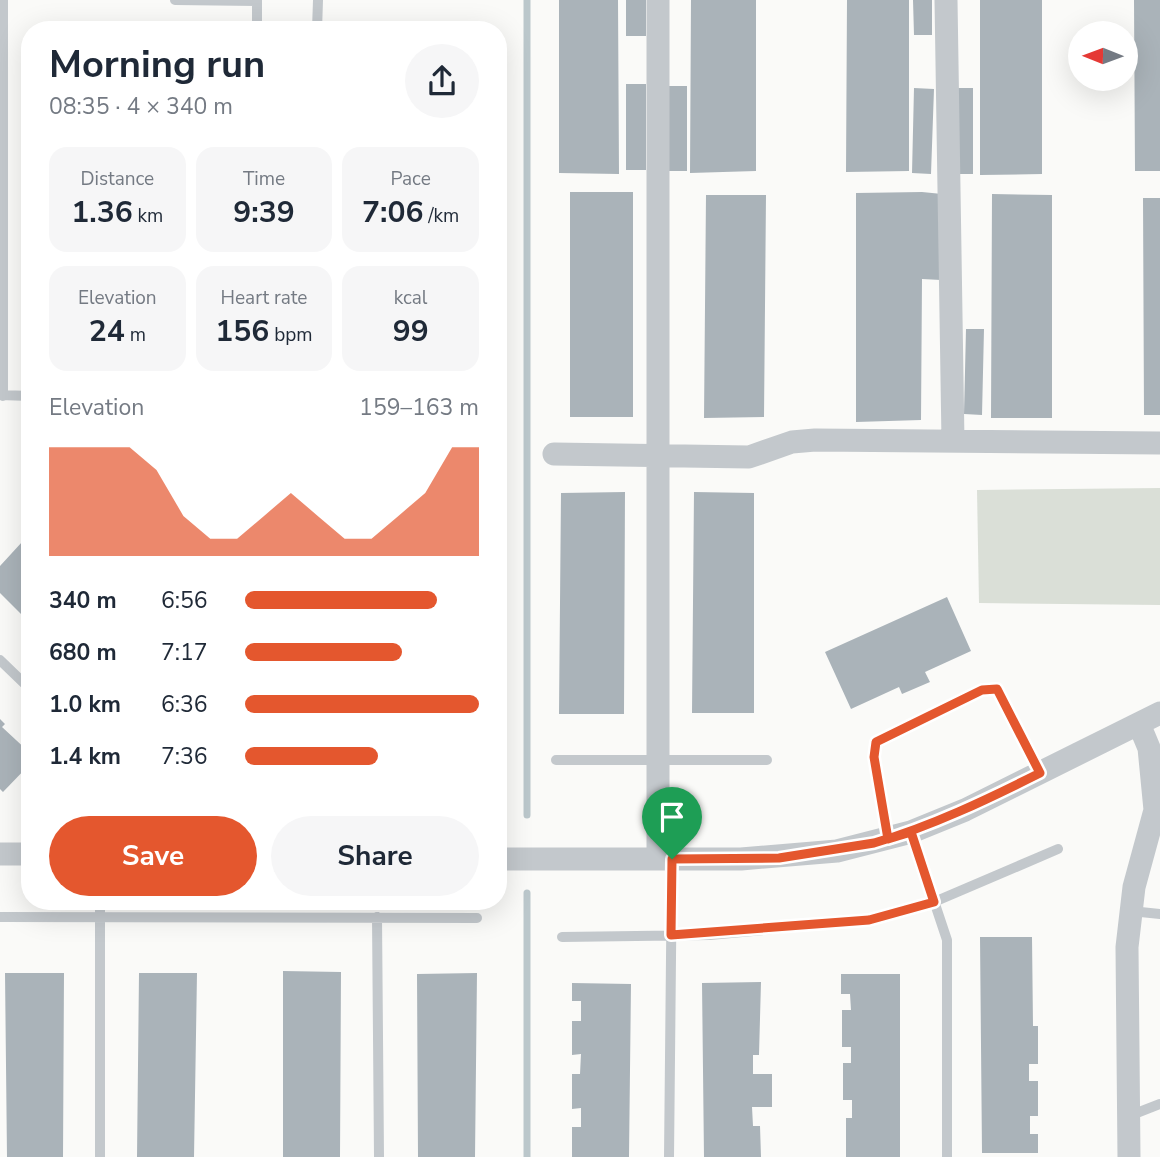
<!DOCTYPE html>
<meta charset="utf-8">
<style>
:root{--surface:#fff;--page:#f6f6f7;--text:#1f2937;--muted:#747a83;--accent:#e4572e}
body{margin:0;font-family:"Nunito Sans",sans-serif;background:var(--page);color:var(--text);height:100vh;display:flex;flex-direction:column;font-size:26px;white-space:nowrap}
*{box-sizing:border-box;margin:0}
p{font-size:23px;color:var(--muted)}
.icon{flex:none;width:38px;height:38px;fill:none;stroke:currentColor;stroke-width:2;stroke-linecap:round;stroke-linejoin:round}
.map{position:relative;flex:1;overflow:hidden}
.side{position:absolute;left:21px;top:21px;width:486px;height:889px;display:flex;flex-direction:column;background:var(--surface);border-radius:28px;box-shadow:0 7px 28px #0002}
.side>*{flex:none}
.needle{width:46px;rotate:271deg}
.fabs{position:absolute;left:1068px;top:21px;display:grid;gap:14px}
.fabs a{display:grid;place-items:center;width:70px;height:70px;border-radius:50%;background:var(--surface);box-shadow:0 7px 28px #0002;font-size:35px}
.pin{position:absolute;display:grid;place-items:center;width:60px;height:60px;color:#fff;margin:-72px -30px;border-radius:50% 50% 50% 0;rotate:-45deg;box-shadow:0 0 7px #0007}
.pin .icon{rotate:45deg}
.round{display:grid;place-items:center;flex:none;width:74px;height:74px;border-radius:37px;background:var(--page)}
.overview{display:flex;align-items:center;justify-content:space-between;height:119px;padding:0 28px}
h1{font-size:38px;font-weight:700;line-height:52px}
.metrics{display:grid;grid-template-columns:repeat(3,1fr);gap:10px;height:119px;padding:7px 28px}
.metrics div{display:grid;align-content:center;border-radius:18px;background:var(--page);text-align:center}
.metrics b{font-size:30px;font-weight:700}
.metrics small{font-size:19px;font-weight:400}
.metrics p{font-size:19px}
.chart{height:196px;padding:14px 28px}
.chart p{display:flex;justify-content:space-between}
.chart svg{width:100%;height:126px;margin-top:7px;fill:var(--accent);opacity:.7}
.cta{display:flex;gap:14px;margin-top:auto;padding:14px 28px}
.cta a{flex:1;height:80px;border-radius:42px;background:var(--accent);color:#fff;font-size:28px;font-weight:700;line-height:80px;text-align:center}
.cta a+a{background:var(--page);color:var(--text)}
ul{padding:0 28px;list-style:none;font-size:23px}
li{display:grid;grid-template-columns:112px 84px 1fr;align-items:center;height:52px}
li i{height:18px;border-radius:9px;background:var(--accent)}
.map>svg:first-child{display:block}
</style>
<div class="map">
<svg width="1160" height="1157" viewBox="0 0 1160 1157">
<rect width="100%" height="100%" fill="#fafaf8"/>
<!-- green -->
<path fill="#dadfd7" d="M1160,488V605L979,603L977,490Z"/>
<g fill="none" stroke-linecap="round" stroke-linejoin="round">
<!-- stream -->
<path stroke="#bbc7cb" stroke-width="7" d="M527,0V815
M527,893V1157"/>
</g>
<!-- building -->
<path fill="#aab3b9" d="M559,0H618L619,174L559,173Z
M626,0H646V36H626Z
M691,0H756V171L690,173Z
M847,0H909V171L846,172Z
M913,0H932V35H914Z
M980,0H1042V174L980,175Z
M1134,0H1160V171H1135Z
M626,84H646V170H626Z
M668,86H687V171H668Z
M914,88L934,89L931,174L912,173Z
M954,88H973V174H954Z
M570,192H633V417H570Z
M922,192L942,194L941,280L922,279L921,420L856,422V193Z
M992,194L1052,195V418H991Z
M706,195H766L764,417L704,418Z
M1143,198H1160V415H1144Z
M966,329H984L982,415L964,414Z
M625,492L624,714H559L561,493Z
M694,492L754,493V713H692Z
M22,542L30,549V623L0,593V566Z
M947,597L971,651L925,672L930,682L902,694L899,687L851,709L825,652Z
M0,719L5,724L2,727L30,753V764L3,792L0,789Z
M980,937H1032L1033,1026H1038V1064H1029V1081H1038V1116H1030V1134H1038V1153H982Z
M283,971L341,972L340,1157H283Z
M5,973H64L63,1157H7Z
M139,973H197L194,1157H137Z
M477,973L475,1157H418L417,974Z
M841,974H900V1157H846V1118H852V1100H843V1063H851V1047H842V1010H851L850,994H841Z
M761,982L759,1055H753V1074H772V1107H752L753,1126H760L761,1157H704L702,983Z
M572,983L631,984L629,1157H572V1127H581V1108L572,1109V1074H580L581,1054L572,1055V1021H581V1001H572Z"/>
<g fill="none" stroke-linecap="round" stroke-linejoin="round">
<!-- lane -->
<path stroke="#c3c8cc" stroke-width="10" d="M3,0V396
M175,0L257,1
M257,30V0
M317,30L318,0
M0,395L30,396
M0,660L30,689
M556,760H767
M911,832L947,940V1157
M888,839L874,757L876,742L982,690L997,689L1040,773
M100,901V1157
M1131,911L1160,914
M0,917L477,918
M377,917L379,1157
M562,937L710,935L869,920L934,902L1058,849
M1129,1116L1160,1104
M669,1157L672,859"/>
<!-- street -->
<path stroke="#c3c8cc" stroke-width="23" d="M658,0V859
M946,0L953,441
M554,454L749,457L792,442L815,440L1160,443
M0,854H30
M499,859H741L837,851L911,832L965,810L1160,713
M1129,1157L1127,947L1134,887L1155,810L1149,748L1139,724"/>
</g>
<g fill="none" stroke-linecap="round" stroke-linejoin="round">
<!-- route casing -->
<g stroke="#fff" stroke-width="14">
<path id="route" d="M672,859L779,858L874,843C932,826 986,800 1040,773L997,689L982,690L876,742L874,757L888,839L911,832L934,902L869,920L671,935L672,859"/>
</g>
<!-- route -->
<use href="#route" stroke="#e4572e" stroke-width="9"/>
</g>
</svg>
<div class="fabs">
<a><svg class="needle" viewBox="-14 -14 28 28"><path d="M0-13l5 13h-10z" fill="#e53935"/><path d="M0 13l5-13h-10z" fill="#747a83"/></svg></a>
</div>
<div class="pin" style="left:672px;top:859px;background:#1e9e55"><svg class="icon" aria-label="arrive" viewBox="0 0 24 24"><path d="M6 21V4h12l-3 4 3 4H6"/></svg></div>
<section class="side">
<div class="overview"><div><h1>Morning run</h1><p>08:35 · 4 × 340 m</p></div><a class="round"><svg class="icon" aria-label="share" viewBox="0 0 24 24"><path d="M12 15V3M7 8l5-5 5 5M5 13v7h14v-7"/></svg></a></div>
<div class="metrics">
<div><p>Distance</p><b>1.36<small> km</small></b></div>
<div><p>Time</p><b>9:39</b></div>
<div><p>Pace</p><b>7:06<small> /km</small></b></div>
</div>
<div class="metrics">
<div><p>Elevation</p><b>24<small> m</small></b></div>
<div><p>Heart rate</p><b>156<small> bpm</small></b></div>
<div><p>kcal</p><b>99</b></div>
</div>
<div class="chart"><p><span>Elevation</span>159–163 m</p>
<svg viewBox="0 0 160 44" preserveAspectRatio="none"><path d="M0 44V6L10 6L20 6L30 6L40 14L50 30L60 38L70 38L80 30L90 22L100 30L110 38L120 38L130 30L140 22L150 6L160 6V44z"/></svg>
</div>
<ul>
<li><b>340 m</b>6:56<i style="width:82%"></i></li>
<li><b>680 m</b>7:17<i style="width:67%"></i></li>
<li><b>1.0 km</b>6:36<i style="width:100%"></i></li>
<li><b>1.4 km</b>7:36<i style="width:57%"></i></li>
</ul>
<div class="cta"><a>Save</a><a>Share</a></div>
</section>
</div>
